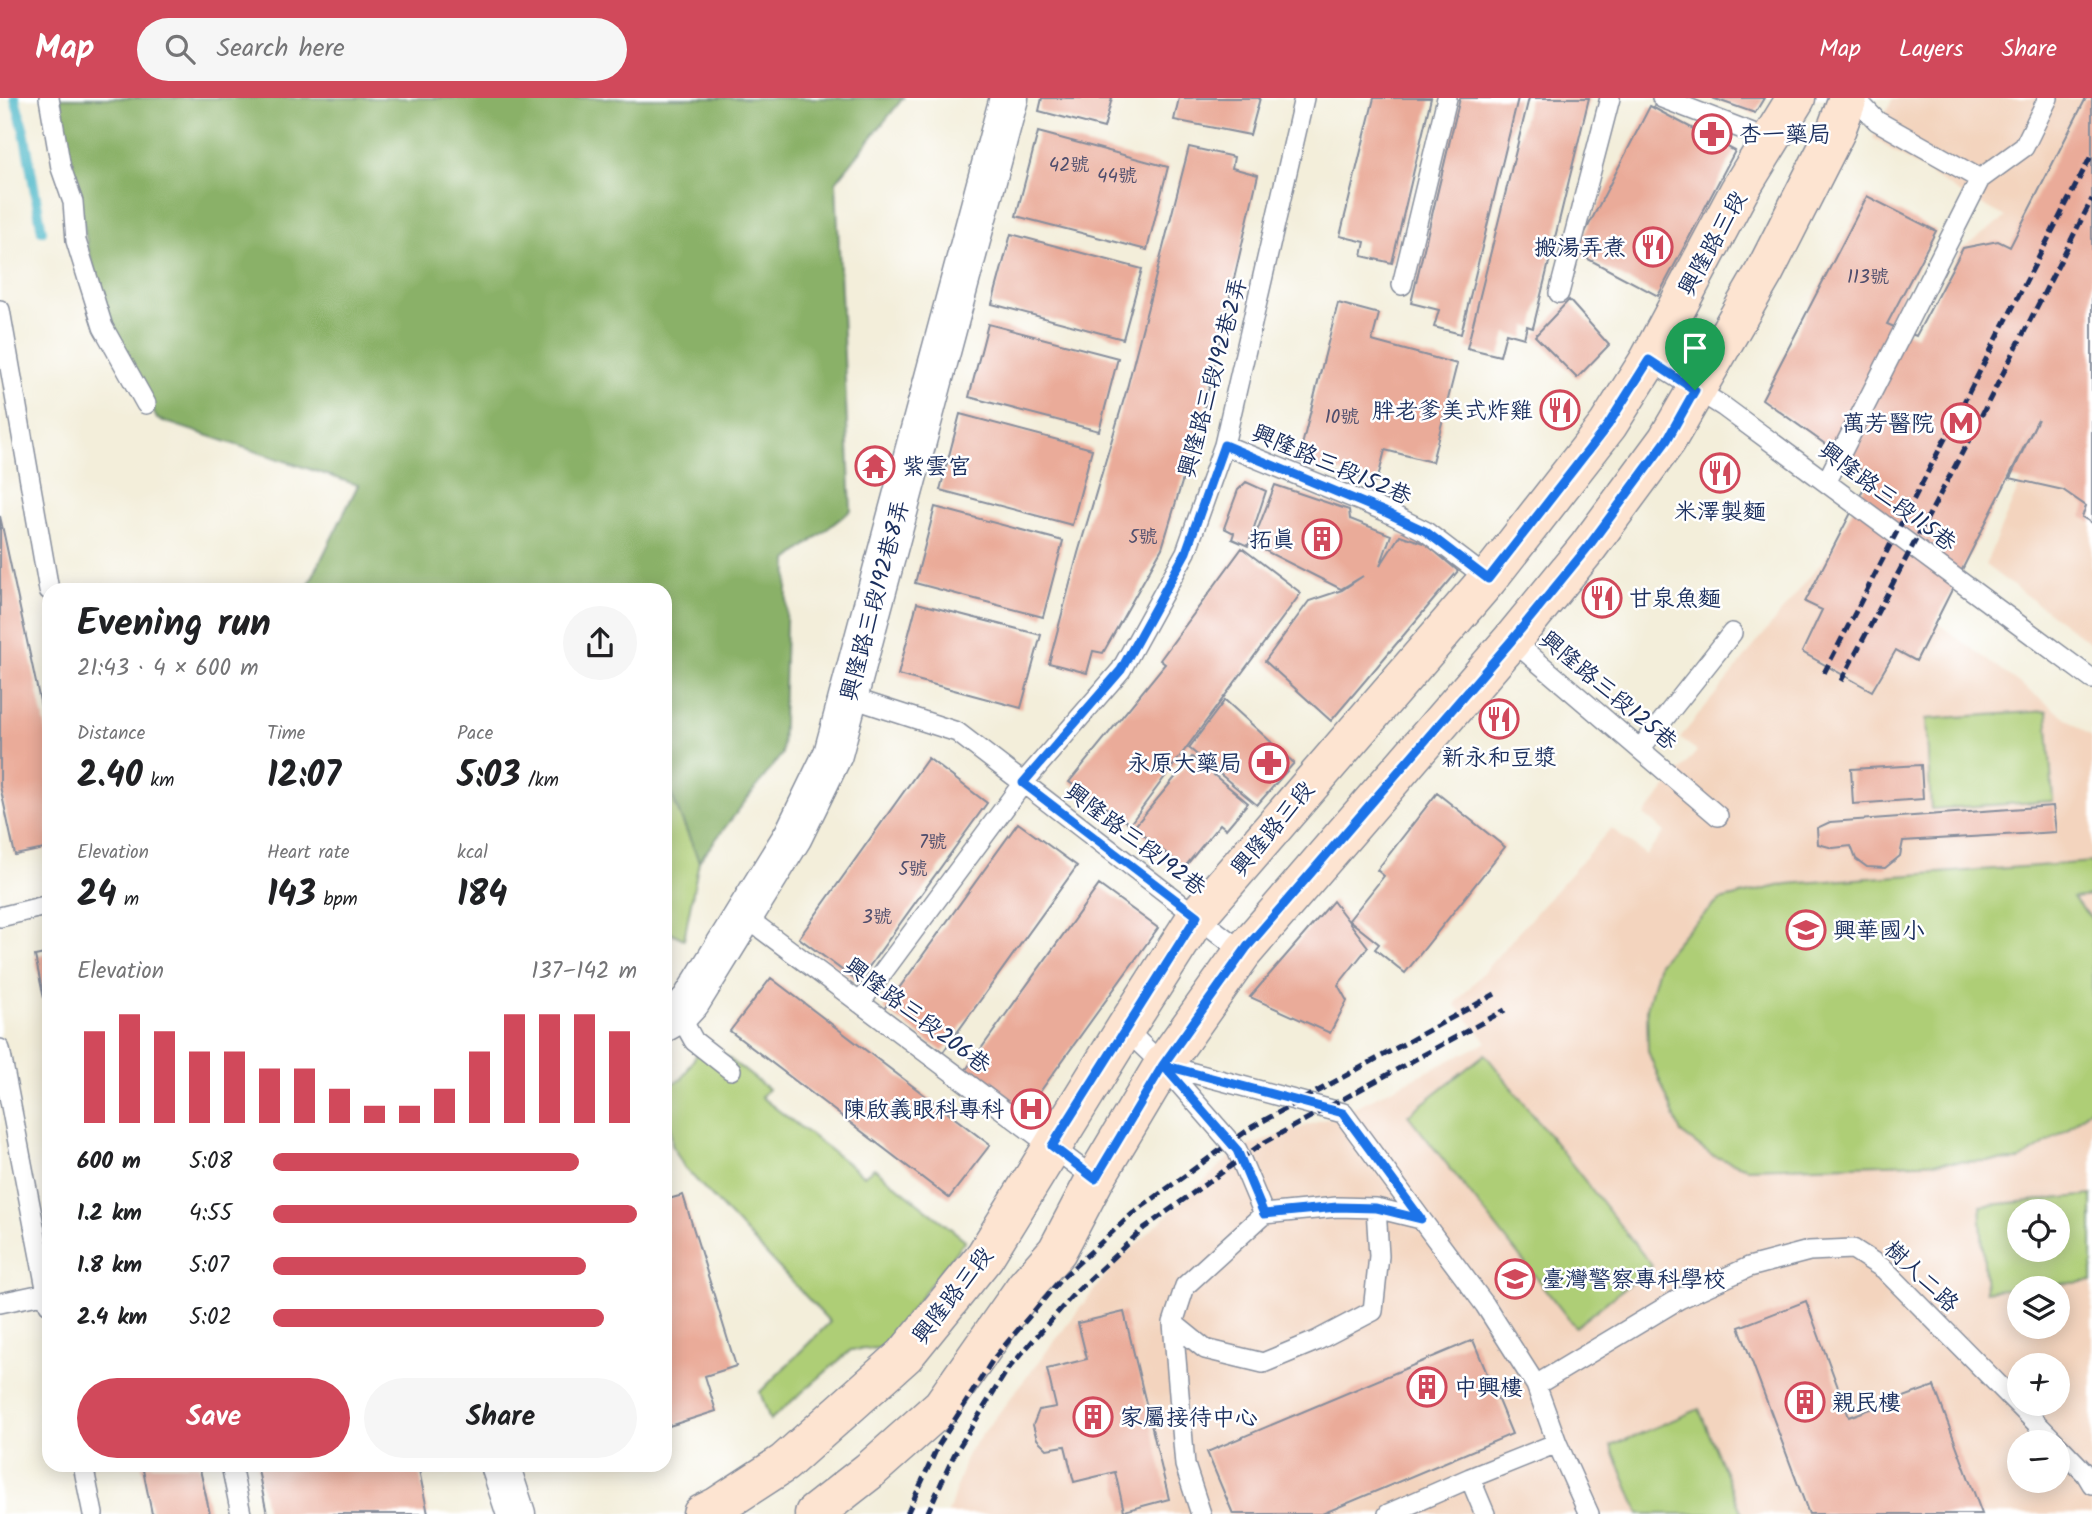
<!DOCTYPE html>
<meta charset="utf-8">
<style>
:root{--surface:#fff;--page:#f6f6f6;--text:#202124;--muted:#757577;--accent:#d1495b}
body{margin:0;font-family:Kalam,"LXGW WenKai TC",sans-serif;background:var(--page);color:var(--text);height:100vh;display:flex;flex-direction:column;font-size:26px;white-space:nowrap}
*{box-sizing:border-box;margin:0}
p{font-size:23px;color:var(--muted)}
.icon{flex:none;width:38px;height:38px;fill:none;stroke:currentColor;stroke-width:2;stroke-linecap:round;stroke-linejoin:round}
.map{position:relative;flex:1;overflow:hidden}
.side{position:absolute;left:42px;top:485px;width:630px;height:889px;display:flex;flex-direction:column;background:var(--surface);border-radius:21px;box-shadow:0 4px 18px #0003}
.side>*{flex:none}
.tools{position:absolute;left:2007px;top:1101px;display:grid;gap:14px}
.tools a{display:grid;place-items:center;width:63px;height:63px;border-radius:50%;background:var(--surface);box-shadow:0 4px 18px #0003;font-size:35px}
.pin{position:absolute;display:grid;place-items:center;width:60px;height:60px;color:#fff;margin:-72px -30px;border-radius:50% 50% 50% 0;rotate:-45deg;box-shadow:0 0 7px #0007}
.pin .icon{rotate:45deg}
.round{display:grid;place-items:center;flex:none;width:74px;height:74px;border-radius:37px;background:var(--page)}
.overview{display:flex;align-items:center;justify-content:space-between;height:119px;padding:0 35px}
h1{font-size:38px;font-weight:800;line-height:52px}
.metrics{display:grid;grid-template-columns:repeat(3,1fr);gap:10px;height:119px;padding:7px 35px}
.metrics div{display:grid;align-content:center}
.metrics b{font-size:35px;font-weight:800}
.metrics small{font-size:19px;font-weight:400}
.metrics p{font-size:19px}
.chart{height:196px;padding:14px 35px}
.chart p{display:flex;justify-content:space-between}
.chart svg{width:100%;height:126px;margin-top:7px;stroke:var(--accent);stroke-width:6}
.action{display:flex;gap:14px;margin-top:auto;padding:14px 35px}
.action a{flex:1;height:80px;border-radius:42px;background:var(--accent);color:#fff;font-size:28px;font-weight:800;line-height:80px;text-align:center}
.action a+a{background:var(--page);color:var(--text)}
ul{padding:0 35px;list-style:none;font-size:23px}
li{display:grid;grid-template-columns:112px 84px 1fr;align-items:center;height:52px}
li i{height:18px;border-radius:9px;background:var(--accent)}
header{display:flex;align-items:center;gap:42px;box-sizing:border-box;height:98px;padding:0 35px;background:var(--accent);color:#fff}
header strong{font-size:33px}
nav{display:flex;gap:38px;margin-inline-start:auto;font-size:24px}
.search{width:490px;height:63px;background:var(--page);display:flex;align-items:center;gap:18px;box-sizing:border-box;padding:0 24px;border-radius:38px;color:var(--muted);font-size:26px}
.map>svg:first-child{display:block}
</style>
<header>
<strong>Map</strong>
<div class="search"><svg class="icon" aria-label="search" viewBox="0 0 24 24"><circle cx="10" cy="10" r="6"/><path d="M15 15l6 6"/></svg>Search here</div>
<nav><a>Map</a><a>Layers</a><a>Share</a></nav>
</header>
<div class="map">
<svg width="2092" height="1416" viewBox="0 0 2092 1416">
<rect width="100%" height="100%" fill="#fff"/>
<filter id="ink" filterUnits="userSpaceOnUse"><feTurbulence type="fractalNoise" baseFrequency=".0143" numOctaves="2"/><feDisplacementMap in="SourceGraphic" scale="14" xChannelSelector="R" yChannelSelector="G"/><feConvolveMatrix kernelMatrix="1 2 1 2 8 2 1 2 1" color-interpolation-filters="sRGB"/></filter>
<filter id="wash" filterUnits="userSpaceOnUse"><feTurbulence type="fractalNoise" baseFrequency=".00686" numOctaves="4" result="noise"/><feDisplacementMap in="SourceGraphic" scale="28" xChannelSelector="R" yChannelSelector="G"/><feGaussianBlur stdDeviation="1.57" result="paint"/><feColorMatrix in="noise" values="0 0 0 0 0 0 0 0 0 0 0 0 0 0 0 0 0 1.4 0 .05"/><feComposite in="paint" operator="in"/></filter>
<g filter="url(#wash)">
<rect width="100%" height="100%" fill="#f3eeda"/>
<!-- built -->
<path fill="#f3d4be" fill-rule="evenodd" d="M1893,0H2092V198L1998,143L1963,150L2006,119L1958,94L1873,40Z
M2092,220V546L1985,467Z
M1834,449L2092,639V1416H948L967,1356L1112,1169L1237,1052L1343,1015L1487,944L1455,906L1611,730L1646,757L1665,734L1644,717L1697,653L1680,640ZM2020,1113H2058V1152H2020ZM2020,1190H2058V1228H2020ZM2020,1267H2058V1306H2020ZM2020,1344H2058V1382H2020Z"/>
<!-- green -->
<path fill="#aece76" stroke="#647e6a" stroke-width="2" fill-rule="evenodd" d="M2047,613L2053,703L1931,711L1926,621Z
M665,681L699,763L684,841L665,832Z
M2092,764V798L2073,800L2092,821V1009L2068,1031L2020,1062L1747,1070L1711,1057L1681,1035L1648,953L1647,910L1659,865L1685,834L1720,802L1787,786Z
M705,942L768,991L761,999L864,1078L874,1070L965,1142L881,1250L851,1252L770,1322L760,1294L830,1224L684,1069L672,1047L668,988L682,981Z
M1485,956L1652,1168L1575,1229L1408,1017Z
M2092,1097V1183L1986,1193L1980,1108ZM2020,1113H2058V1152H2020Z
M1699,1311L1742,1416H1639L1611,1348Z"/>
<!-- forest -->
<path fill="#8ab167" stroke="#527062" stroke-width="2" d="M60,0H903L836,84L851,412L788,462L782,656L699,763L665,681V492H306L358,387L157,321L119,243L100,193L87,146L77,88L65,54Z"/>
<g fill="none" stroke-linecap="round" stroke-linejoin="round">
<!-- stream -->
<path stroke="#4cb7c8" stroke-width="10" d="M15,0L24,33L42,133"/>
</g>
<g id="blocks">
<!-- building -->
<path fill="#eaab99" d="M1042,0H1112L1104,30L1039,13Z
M1179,0H1260L1250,37L1174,22Z
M1374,0H1431L1392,165L1362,158L1365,144L1340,138Z
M1460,0H1518L1461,236L1434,229L1439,212L1411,205Z
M1529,0H1589L1533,230L1527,228L1524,240L1506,235L1500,258L1467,250Z
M1712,0H1764L1755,15Z
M2086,0H2092V425L2082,419L2086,408L2063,392L2010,380L2038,321L1916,563L1896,552L1872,593L1802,554L1822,512L1805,504L1870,378L1762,301L1867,98L1936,133L1887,226L1916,238L1963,150L1998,143L2010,149Z
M1650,8L1735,53L1658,198L1575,154Z
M1038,34L1168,69L1147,152L1016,118Z
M1189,49L1234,59L1232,70L1258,77L1203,315L1162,450L1103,555L1093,553L1087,575L1049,565L1078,455L1126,294Z
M1011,136L1142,171L1123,241L992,206Z
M1569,202L1609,247L1577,280L1535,238Z
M1338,205L1379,216L1372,243L1457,266L1432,364L1385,352L1377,384L1298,363Z
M988,226L1118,260L1099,333L969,299Z
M960,316L1092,351L1072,427L940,392Z
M1246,384L1266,393L1248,448L1232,441L1234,435L1224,430L1238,392Z
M1275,387L1349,412L1350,421L1391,437L1380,468L1400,437L1426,446L1458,473L1331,623L1265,563L1309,503L1342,492L1363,478L1341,491L1252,446Z
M935,409L1063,443L1043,519L915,485Z
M0,418L49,645V750L15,757L0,688Z
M1242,450L1301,495L1130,726L1069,684L1165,566L1160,562Z
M917,505L1041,537L1021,610L898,577Z
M1225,602L1294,665L1257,707L1189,650Z
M1192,659L1248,705L1226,731L1220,726L1184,770L1134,729Z
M928,660L987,705L858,884L799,840Z
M1921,667L1923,701L1853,706L1851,671Z
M1437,695L1505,749L1405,875L1375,851L1379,846L1349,822L1384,778L1377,772Z
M2053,708L2056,734L1903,743L1900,758L1885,770L1867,769L1856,761L1851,748L1833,750L1818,746L1817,730L1830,724Z
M1018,725L1077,768L943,954L884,911Z
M1099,787L1158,830L1024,1016L965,973Z
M1333,803L1368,849L1338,887L1347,903L1330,935L1250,899Z
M49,855V920H48L35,858Z
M771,880L990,1047L949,1100L730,933Z
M683,1097L736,1268L705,1278L716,1313L669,1328L665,1321V1102Z
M1806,1203L1849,1319L1934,1288L1982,1416H1809L1739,1229Z
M1124,1214L1169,1401L1124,1413L1115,1374L1074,1384L1065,1348L1047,1351L1037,1341L1033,1327L1039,1312L1056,1309L1047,1271L1087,1261L1078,1225Z
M1473,1242L1512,1336L1322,1416H1233L1207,1354Z
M142,1367H199L210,1416H152Z
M257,1367H418L428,1416H267Z"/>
</g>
</g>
<g filter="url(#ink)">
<use href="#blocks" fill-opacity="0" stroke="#878e9c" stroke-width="2"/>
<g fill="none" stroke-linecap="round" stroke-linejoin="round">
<!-- lane casing -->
<g stroke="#878e9c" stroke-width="22">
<path id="lane" d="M49,0L61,70L73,104L76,143L103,229L146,306
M1662,0L1771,42
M1855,0L1877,23L1980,81L2024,49L2048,0
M1402,187L1447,0
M1559,195L1610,0
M0,212L49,492
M1649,262L1724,309L2092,581
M1224,347L1385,413L1425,433L1488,481
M1827,383L1980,81
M1512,542L1718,718
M849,599L957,634L1243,854
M1640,651L1732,535
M744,818L1095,1081
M0,819L49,807
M860,905L1023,685L1121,572L1186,454L1224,347L1304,0
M679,916L694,943L731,972
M1125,931L1163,967L1237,1052L1264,1116
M0,951L47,1195
M1163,967L1343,1015L1421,1121
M0,1205L47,1195L49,1206
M1173,1225L1205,1251L1263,1265L1316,1243L1373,1213L1379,1158L1376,1110
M1536,1287L1679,1201L1749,1169L1809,1153L1853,1151L1884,1171L2055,1344
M2058,1347L2086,1376L2092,1386
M83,1367L93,1416
M231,1367L241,1416
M1201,1416L1185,1367L1173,1225L1185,1188L1264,1116L1337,1109L1376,1110L1421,1121L1485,1207L1536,1287L1557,1345L1589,1416
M1388,1416L1470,1380
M1485,1416L1470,1380L1557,1345"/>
</g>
<!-- street casing -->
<g stroke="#878e9c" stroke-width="41">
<path id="street" d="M665,924L679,916L691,903L793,738L833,656L1009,0
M500,1367L516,1416"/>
</g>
<!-- secondary casing -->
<g stroke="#878e9c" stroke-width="41">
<path id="secondary" d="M702,1416L718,1408L784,1365L905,1257L985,1158L1125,931L1197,818L1488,481L1608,327L1649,262L1739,93L1796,0
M814,1416L869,1373L942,1308L1026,1188L1057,1153L1095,1081L1163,967L1243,854L1512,542L1588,449L1667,342L1765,173L1835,35L1848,0"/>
</g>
<!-- lane -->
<use href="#lane" stroke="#fff" stroke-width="19"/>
<!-- street -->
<use href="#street" stroke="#fff" stroke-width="38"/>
<!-- secondary -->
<use href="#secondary" stroke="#fde4d1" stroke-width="38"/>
<!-- rail -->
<path stroke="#1b2f5e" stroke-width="5" stroke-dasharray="10 5" stroke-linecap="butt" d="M1824,575L2092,56
M1841,583L1971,338L2092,101
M907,1416L938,1348L994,1260L1061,1181L1132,1116L1252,1029L1495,896
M927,1416L954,1357L1008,1271L1073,1197L1144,1130L1263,1045L1505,912"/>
</g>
</g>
<g fill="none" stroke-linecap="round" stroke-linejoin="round" filter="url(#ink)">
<!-- route casing -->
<g stroke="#fff" stroke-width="14">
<path id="route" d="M1695,292L1649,262L1608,327L1488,481L1425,433L1385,414L1224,347L1186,454L1121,572L1023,685L1197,818L1052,1048L1095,1081L1163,967L1343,1015L1421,1121L1376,1110L1337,1109L1264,1116L1237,1052L1163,967L1247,849L1512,542L1588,449L1667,342L1695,292"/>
</g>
<!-- route -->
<use href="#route" stroke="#1a73e8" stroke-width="9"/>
</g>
<!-- icons -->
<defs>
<g id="pharmacy-ring" transform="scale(2.0125)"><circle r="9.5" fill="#fff" stroke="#d1495b" stroke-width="1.5"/><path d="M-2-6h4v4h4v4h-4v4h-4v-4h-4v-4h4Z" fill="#d1495b"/></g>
<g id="restaurant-ring" transform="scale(2.0125)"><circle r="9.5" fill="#fff" stroke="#d1495b" stroke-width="1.5"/><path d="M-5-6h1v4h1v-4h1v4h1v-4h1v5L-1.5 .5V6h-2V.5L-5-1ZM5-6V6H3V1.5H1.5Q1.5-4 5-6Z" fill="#d1495b"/></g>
<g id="metro-ring" transform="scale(2.0125)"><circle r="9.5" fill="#fff" stroke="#d1495b" stroke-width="1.5"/><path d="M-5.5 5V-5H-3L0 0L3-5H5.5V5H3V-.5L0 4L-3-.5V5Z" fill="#d1495b"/></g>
<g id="temple-ring" transform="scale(2.0125)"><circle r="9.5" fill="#fff" stroke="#d1495b" stroke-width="1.5"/><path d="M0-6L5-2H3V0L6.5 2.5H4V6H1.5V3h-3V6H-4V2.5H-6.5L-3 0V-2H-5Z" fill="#d1495b"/></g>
<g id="building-ring" transform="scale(2.0125)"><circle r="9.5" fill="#fff" stroke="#d1495b" stroke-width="1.5"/><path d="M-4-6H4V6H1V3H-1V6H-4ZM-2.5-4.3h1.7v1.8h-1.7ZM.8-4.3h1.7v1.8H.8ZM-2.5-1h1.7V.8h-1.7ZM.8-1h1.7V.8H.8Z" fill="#d1495b"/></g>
<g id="school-ring" transform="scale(2.0125)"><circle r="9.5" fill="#fff" stroke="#d1495b" stroke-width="1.5"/><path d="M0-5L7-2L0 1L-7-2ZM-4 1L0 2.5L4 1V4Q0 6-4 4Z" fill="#d1495b"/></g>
<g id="hospital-ring" transform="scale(2.0125)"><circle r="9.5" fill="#fff" stroke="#d1495b" stroke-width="1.5"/><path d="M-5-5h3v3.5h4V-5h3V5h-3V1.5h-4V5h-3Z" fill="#d1495b"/></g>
<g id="university-ring" transform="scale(2.0125)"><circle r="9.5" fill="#fff" stroke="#d1495b" stroke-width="1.5"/><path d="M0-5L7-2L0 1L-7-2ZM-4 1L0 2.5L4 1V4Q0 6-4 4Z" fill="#d1495b"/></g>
</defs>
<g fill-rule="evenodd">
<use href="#pharmacy-ring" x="1712" y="36"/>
<use href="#restaurant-ring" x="1653" y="149"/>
<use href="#restaurant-ring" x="1560" y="312"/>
<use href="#metro-ring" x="1961" y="325"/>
<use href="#temple-ring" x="875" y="368"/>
<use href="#restaurant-ring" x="1720" y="375"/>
<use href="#building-ring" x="1322" y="441"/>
<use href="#restaurant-ring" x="1602" y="500"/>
<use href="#restaurant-ring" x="1499" y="621"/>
<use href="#pharmacy-ring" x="1269" y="665"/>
<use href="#school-ring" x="1806" y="832"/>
<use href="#hospital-ring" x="1031" y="1011"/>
<use href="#university-ring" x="1515" y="1181"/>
<use href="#building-ring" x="1427" y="1289"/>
<use href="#building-ring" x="1805" y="1304"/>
<use href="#building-ring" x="1093" y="1319"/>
</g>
<g text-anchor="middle" stroke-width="5" stroke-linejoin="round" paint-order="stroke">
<!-- number labels -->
<g font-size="19" fill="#4f4e6d">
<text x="1069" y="73">42號</text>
<text x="1117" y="84">44號</text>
<text x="1868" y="185">113號</text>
<text x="1342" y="325">10號</text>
<text x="1143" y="445">5號</text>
<text x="933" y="750">7號</text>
<text x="913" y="777">5號</text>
<text x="877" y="825">3號</text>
</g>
<!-- poi labels -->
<g font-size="23" fill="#1b2f5e" stroke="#fff" text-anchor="start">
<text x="1739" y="44">杏一藥局</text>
<text x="1626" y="157" text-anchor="end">搬湯弄煮</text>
<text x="1533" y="320" text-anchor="end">胖老爹美式炸雞</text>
<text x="1934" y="333" text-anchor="end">萬芳醫院</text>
<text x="902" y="376">紫雲宮</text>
<text x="1720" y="421" text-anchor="middle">米澤製麵</text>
<text x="1295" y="449" text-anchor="end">拓真</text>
<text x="1629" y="508">甘泉魚麵</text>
<text x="1499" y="667" text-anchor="middle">新永和豆漿</text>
<text x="1242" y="673" text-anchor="end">永原大藥局</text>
<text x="1833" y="840">興華國小</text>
<text x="1004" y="1019" text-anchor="end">陳啟義眼科專科</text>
<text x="1542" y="1189">臺灣警察專科學校</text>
<text x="1454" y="1297">中興樓</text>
<text x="1832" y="1312">親民樓</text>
<text x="1120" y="1327">家屬接待中心</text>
</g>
<!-- street labels -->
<g font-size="23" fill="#1b2f5e" stroke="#fff">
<text transform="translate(1712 145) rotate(-61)" y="8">興隆路三段</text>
<text transform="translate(1212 279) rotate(-75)" y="8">興隆路三段192巷2弄</text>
<text transform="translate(1332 366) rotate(23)" y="8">興隆路三段152巷</text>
<text transform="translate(1888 398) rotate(37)" y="8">興隆路三段115巷</text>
<text transform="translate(874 502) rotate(-75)" y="8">興隆路三段192巷8弄</text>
<text transform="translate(1609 592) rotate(40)" y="8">興隆路三段125巷</text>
<text transform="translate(1272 730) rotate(-50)" y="8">興隆路三段</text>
<text transform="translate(1136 741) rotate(37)" y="8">興隆路三段192巷</text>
<text transform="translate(918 917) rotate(37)" y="8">興隆路三段206巷</text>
<text transform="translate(1922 1178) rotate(43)" y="8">樹人二路</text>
<text transform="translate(952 1197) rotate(-52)" y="8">興隆路三段</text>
</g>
</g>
</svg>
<div class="tools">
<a><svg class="icon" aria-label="locate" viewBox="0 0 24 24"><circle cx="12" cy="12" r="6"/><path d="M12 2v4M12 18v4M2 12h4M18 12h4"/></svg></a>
<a><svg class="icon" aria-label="layers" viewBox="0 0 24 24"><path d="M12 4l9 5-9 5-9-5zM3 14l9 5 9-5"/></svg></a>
<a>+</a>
<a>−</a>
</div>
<div class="pin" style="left:1695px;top:292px;background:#1e9e55"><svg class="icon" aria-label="arrive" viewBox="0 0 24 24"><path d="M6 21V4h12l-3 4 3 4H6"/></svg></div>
<section class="side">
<div class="overview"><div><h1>Evening run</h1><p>21:43 · 4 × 600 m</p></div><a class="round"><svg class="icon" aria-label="share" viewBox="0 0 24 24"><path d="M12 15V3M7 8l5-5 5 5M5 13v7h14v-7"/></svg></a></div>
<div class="metrics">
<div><p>Distance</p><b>2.40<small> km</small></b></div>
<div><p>Time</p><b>12:07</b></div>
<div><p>Pace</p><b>5:03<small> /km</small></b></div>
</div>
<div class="metrics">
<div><p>Elevation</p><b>24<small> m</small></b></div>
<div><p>Heart rate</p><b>143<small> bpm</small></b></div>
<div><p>kcal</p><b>184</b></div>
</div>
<div class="chart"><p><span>Elevation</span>137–142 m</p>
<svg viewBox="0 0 160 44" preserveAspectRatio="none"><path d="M5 44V12M15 44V6M25 44V12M35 44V19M45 44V19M55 44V25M65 44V25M75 44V32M85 44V38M95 44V38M105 44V32M115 44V19M125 44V6M135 44V6M145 44V6M155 44V12"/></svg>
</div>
<ul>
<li><b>600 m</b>5:08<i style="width:84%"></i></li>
<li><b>1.2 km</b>4:55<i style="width:100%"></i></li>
<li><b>1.8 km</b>5:07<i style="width:86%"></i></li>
<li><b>2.4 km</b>5:02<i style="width:91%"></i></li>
</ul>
<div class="action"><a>Save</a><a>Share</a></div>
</section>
</div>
